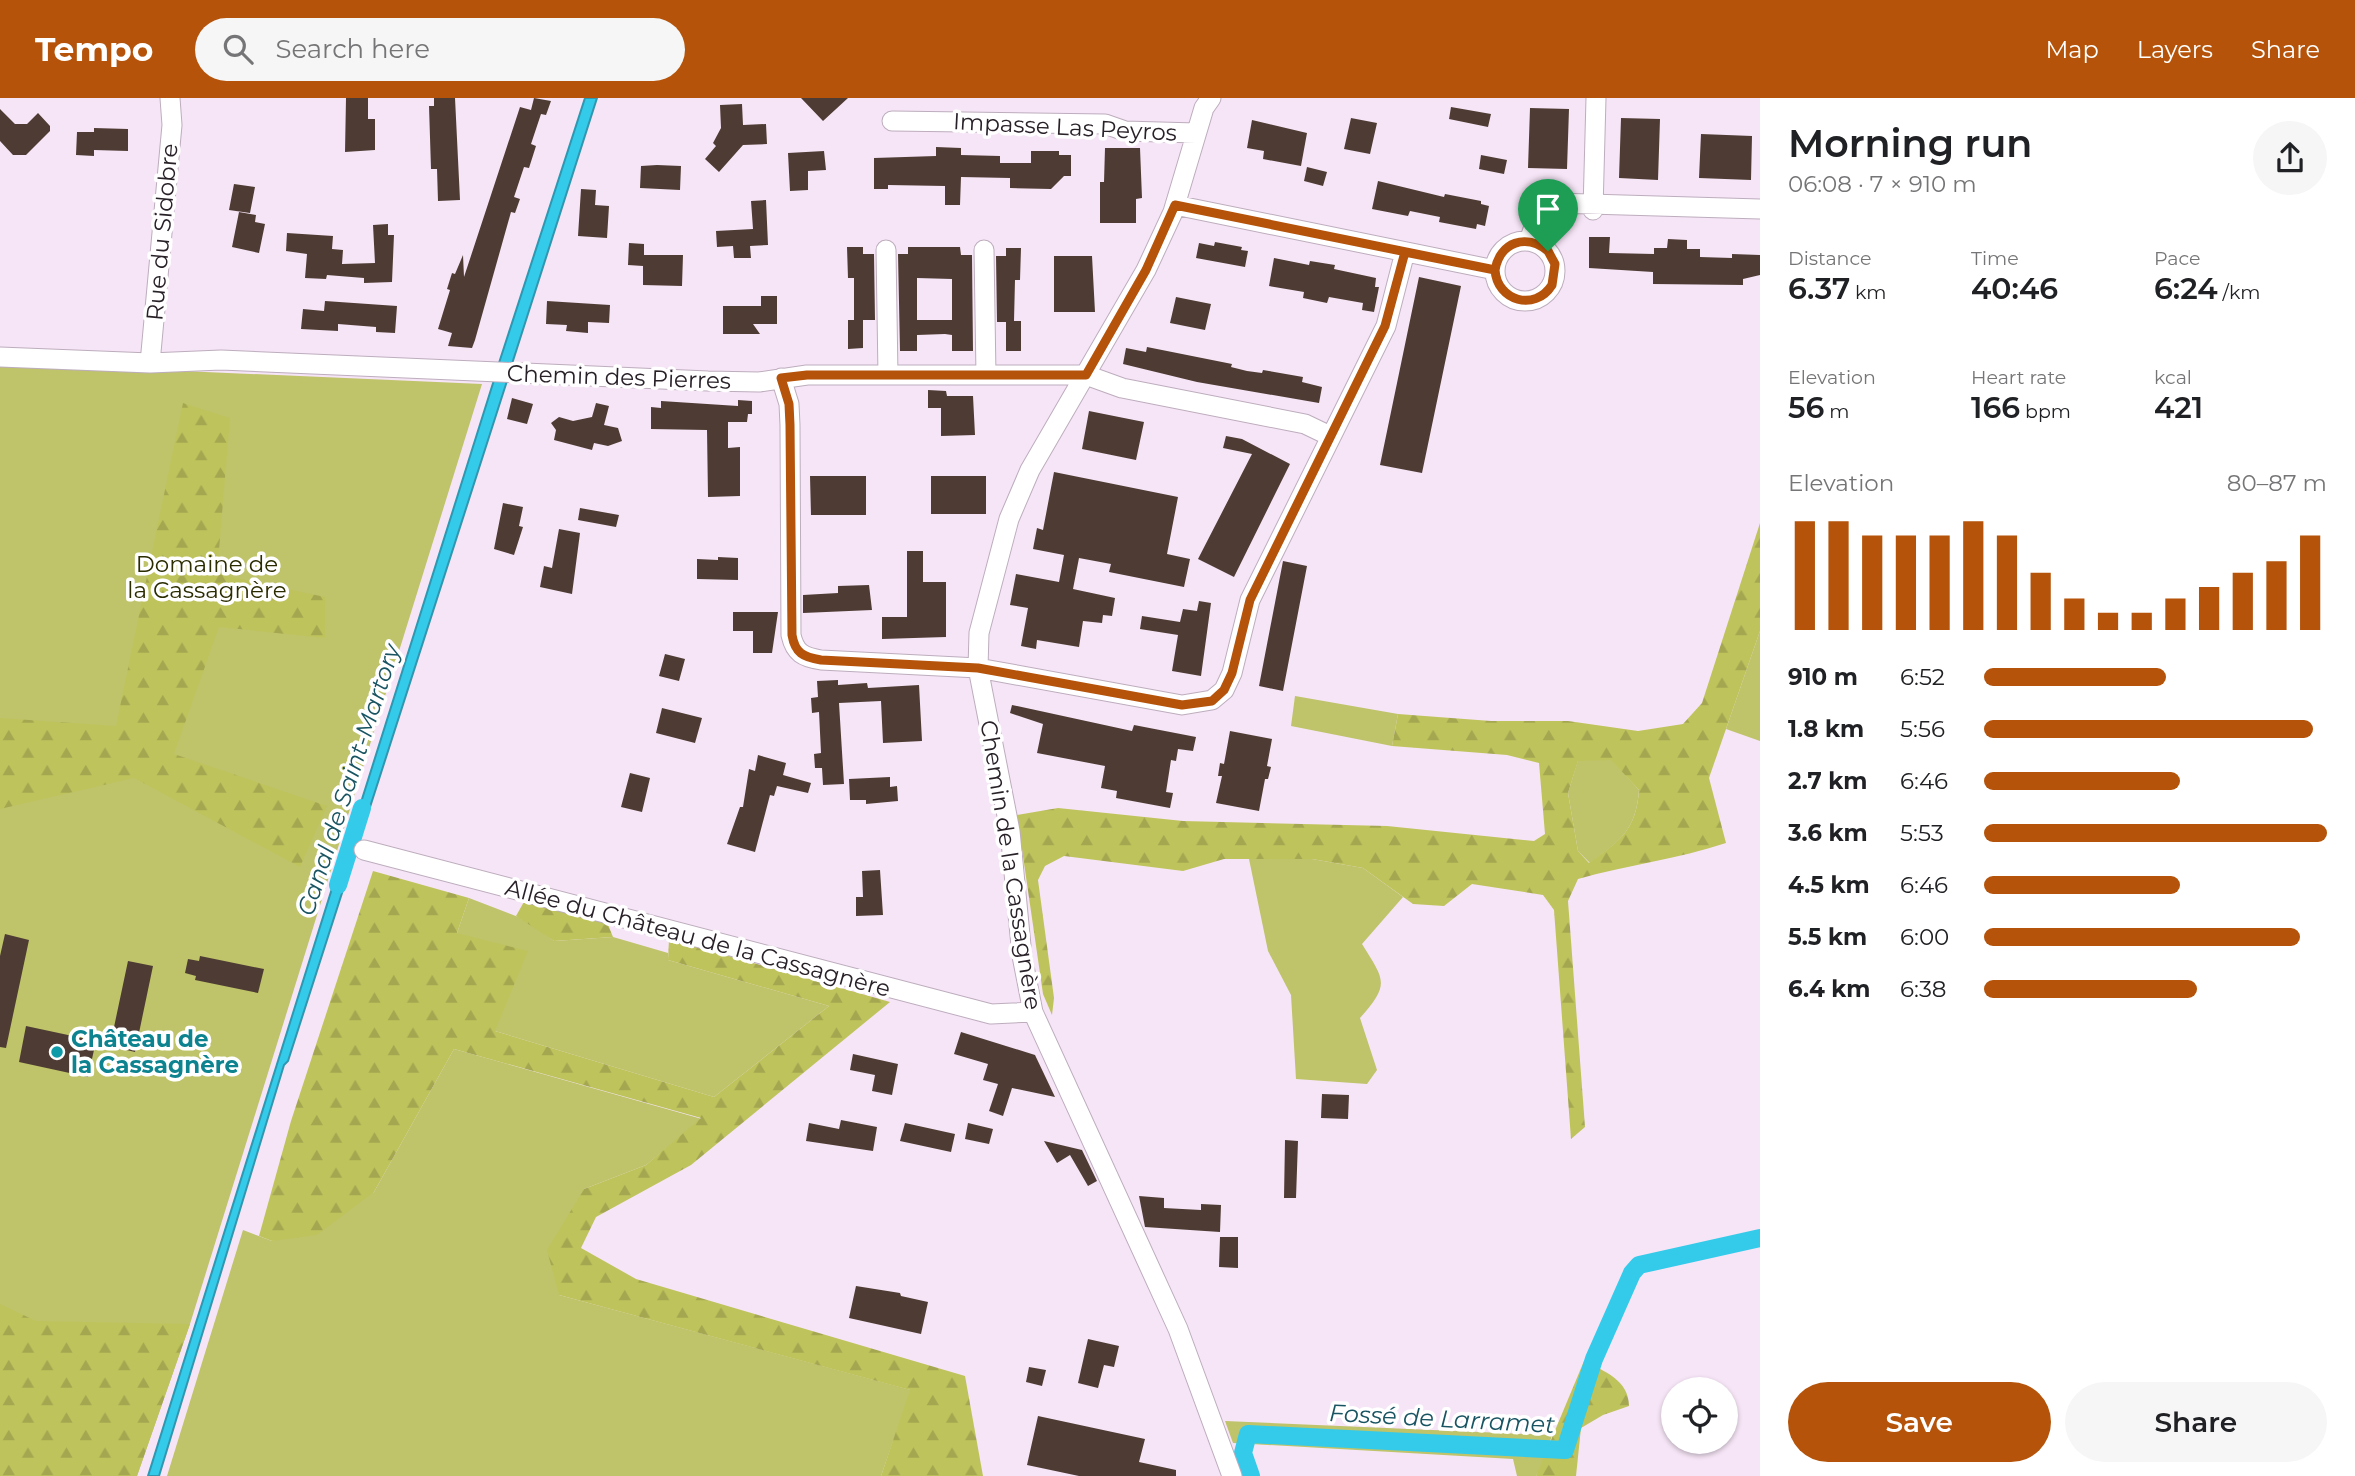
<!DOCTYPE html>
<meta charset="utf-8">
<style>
:root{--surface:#fff;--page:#f6f6f6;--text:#202124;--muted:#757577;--accent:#b45309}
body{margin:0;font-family:Montserrat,sans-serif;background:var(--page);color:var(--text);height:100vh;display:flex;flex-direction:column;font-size:26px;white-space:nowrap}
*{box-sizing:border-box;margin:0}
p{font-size:23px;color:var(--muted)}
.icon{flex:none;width:38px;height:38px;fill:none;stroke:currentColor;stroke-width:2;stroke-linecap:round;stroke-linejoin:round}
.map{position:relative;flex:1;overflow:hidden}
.details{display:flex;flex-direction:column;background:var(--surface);width:595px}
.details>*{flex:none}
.fabs{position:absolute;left:1661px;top:1279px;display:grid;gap:14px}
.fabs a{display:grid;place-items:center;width:77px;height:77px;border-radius:50%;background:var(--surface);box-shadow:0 2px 5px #0004;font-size:35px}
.pin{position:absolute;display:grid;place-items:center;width:60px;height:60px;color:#fff;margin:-72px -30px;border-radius:50% 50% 50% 0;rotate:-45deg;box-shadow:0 0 7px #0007}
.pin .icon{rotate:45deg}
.round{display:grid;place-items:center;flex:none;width:74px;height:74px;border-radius:37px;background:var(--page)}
.head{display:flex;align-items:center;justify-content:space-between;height:119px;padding:0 28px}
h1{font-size:38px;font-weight:600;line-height:52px}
.stats{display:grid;grid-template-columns:repeat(3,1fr);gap:10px;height:119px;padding:7px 28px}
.stats div{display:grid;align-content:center}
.stats b{font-size:30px;font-weight:600}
.stats small{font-size:19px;font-weight:400}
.stats p{font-size:19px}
.chart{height:196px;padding:14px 28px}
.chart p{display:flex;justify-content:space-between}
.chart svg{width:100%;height:126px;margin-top:7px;stroke:var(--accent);stroke-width:6}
.action{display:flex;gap:14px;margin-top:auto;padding:14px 28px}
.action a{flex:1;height:80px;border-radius:42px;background:var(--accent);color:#fff;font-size:28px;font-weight:600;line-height:80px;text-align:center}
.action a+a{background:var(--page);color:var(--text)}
ul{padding:0 28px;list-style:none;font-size:23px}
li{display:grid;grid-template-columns:112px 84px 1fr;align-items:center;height:52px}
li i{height:18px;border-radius:9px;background:var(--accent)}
header{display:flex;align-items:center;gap:42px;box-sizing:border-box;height:98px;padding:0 35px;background:var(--accent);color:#fff}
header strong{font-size:33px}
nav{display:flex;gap:38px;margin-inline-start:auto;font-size:24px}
.search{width:490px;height:63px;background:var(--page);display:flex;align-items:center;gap:18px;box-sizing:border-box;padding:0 24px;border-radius:38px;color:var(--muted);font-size:26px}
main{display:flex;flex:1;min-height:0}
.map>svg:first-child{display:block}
</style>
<header>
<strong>Tempo</strong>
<div class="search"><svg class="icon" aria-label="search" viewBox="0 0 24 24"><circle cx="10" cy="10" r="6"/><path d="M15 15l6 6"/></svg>Search here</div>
<nav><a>Map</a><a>Layers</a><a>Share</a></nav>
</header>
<main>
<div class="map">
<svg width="1760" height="1378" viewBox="0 0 1760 1378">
<defs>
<pattern id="forest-firs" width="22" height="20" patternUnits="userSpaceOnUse" patternTransform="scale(1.75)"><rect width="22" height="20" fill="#bfc35c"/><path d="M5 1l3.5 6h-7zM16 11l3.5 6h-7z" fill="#a4a750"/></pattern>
</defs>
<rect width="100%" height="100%" fill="#f6e5f6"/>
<!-- green -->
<path fill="#bfc36a" d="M0,265L482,286L190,1226L137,1378H0Z
M1760,533V643L1726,631Z
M1295,598L1398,616L1392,648L1291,628Z
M1611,661L1639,692C1636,732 1621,742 1590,765L1578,753L1568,695L1578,662Z
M1249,761H1312L1363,770L1403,799L1362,846C1385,883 1390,886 1360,920L1377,972L1367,986L1296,981L1291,897L1268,853Z
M469,800L526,822L554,843L613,839L668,855V862L829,908L714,999L495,933L457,835Z
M454,951L702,1021L646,1067L584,1091L559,1197L911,1292L881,1378H167L243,1132L272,1143L374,1094Z
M1225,1323L1552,1337L1544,1364L1536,1378H1517L1513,1361L1233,1345Z"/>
<!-- forest -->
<path fill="url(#forest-firs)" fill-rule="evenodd" d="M183,305L230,320L217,476L325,499V540L219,529L174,656L327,708L300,769L134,680L0,711V620L116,628Z
M1760,425V533L1709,680L1726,745C1678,761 1627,767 1578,781L1568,803L1585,1029L1571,1041L1554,812L1543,797L1472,786L1444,808L1413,806L1363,770L1312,761H1224L1183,773L1064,758L1045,768L1038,782L1054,900L1052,917L1043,896L1017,717L1058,710L1183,723L1387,728L1534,743L1545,736L1539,665L1507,657L1392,648L1398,616L1491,623H1568L1638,633L1683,626L1702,605ZM1611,662L1639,692C1636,732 1621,742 1589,765L1578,753L1568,695L1578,663Z
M373,773L469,800L457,835L528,853L495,933L714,999L829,908L668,862L669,841L890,904L691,1067L596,1119L581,1150L636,1181L965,1278L983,1378H881L910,1292L559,1197L547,1152L584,1091L646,1067L701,1020L454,951L374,1094L317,1137L272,1143L259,1138L291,1023Z
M525,802L605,819L613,839L554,843L516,818Z
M0,1206L36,1223L190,1226L137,1378H0Z
M1584,1263C1604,1273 1629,1282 1629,1308L1603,1317L1581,1330L1576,1378H1536Z"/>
<!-- water -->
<path fill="#34caea" stroke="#3097b0" stroke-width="2" d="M585,0H597L511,269L498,268Z
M494,282L507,283L362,734L352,733Z
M340,765L351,767L288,963L284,967L159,1378H148Z"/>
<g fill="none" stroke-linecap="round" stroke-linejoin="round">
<!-- canal -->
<path stroke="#34caea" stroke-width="18" d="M338,787L362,710
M1251,1378L1243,1355L1248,1336L1565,1352L1594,1261L1632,1175L1639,1167L1760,1140"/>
</g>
<!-- building -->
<path fill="#4e3c34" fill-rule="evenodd" d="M346,0H368V21H375V52L345,54Z
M434,0H455L460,102L438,103L437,71H431L429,8H434Z
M534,0L551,3L546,17L541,16L531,46L536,48L529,70L524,69L514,99L520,101L515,115L511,114L475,242L472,250L448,248L452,235L438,231L450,192L447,191L452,175L455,176L463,157L464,179L520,9L531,12Z
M801,0H848L823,23Z
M742,6L743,27L766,26L767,46L743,47L719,74L705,61L716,48L713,45L721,30L720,7Z
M1451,9L1491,16L1488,29L1449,21Z
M1530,10L1569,11L1567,71L1528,70Z
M0,11L15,26H27L38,15L50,28V33L26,57H13L0,43Z
M1351,20L1377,25L1370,56L1344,51Z
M1621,20L1660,21L1658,82L1619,80Z
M1252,22L1307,35L1301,68L1263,61L1264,53L1247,50Z
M94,30L128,31V53L94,52V58L76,57L77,34H94Z
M1701,36L1752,38L1751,82L1699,80Z
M936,49L961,50V57L1000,58V65H1031V53H1059V57H1071V78H1064L1051,91L1010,90V80L961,79L960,107H945V88L888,87V91H874V60L936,58Z
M1105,50H1140L1142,100L1136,101V125H1100V84H1104Z
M824,53L826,72L808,73V92L790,93L788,55Z
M1481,57L1507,62L1504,76L1479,71Z
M657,67L681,68L680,92L640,90L641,68Z
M1307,69L1327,74L1323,88L1304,83Z
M1378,83L1444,99L1445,96L1481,103V106L1489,108L1485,128L1477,126L1476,131L1439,124L1440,119L1410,113L1408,118L1372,111Z
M234,86L255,89L250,115L229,112Z
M581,91L596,92L595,107L609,108L607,140L578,138Z
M766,102L768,147L750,148L751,160H734L733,148L717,149L716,133L753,131L751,103Z
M239,114L256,117L255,124L265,126L259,155L232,149Z
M388,126V137H394L392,184L364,185V180L327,177L326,181L305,180L307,156L286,153L287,135L333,138L332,151L343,152L342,166L375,165L373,127Z
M1589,139H1610L1609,155L1654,156V150H1667L1668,141L1687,142V151H1700V159L1732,160V156L1760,157V177L1743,181V187L1653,186V174L1589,170Z
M1215,144L1242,149L1241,152L1248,153L1245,169L1196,160L1199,145L1214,148Z
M629,145L644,146V157H683L682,188L643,187V168L628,167Z
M847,149H863V156H874L875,222H863V250L848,251V222H854V180H848Z
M908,149H960L961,157H972L973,253H952V237L945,236L917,237V253H900L898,156H908ZM917,180L952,181V222H917Z
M1006,150H1021L1020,182H1015L1014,223H1021V253H1006V224H997L996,158H1006Z
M1054,158H1092L1095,214H1054Z
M1274,160L1309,167L1310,163L1335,167L1334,171L1376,180L1375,189H1379L1374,214L1362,212L1363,205L1329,199L1327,205L1303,200L1304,194L1269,188Z
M1419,179L1461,188L1422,375L1380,367Z
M761,198H777V226H753L760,236H723V208H761Z
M1176,199L1211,206L1205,232L1170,225Z
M325,203L397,208L395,235L376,234V229L338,226V233L301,231L303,211L324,213Z
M547,203L610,207L609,225L588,224V235L566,233L567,227L546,226Z
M1147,249L1232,266L1231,269L1247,273L1262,275L1263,272L1303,279L1302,284L1322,289L1319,305L1197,284L1123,266L1126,250L1146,254Z
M928,292L946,293L947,298H973L975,337L941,338V310H928Z
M512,300L533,306L527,326L507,321Z
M738,302L752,303V316H748L747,324H728V350L740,349V398L708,399L707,332L651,331V309L661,310V303L738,308Z
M596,305L609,308L604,327L618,330L622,343L608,348L594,345L592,352L554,342L556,332L551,325L559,319L573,323L592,319Z
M1089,313L1144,324L1136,362L1082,351Z
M1226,338L1242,341L1290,366L1234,479L1198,461L1252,356L1223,350Z
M1054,374L1178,399L1167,456L1190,461L1184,489L1109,474L1111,466L1079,460L1073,491L1115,500L1112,518L1103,517L1102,525L1083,523L1079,549L1037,542L1036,551L1021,548L1028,510L1010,507L1016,476L1059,484L1064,457L1033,451L1037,430L1043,432Z
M810,378H866V417H811Z
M931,378H986V416H931Z
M503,405L523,409L519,428L523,429L514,457L494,451Z
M580,410L619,417L616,429L578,422Z
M559,431L580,435L572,496L540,489L544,468L552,470Z
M907,453H923V484H946V539L882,541V519H907Z
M718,459L738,460V482L697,481V461L718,462Z
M1283,463L1307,468L1283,593L1259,588Z
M869,487L872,512L803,515V497L838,495V488Z
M1199,503L1211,505L1201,578L1172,573L1178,537L1140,531L1142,518L1180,524L1183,511L1197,513Z
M733,514H778L772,555H753V533H733Z
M665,556L685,561L679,583L659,578Z
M838,582V587L867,585L868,590L919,587L922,643L883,645L881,603L839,605L844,686L823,687L822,670H815L814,656L821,655L819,614L812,615L811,600L818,599L817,583Z
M1012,607L1132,633L1134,627L1196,639L1193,653L1178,651L1176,663L1171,662L1166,694L1173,695L1170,710L1116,700L1117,693L1101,690L1105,668L1037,655L1043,626L1010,615Z
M662,610L702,620L695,645L656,635Z
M1230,633L1272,641L1267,668L1271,669L1268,681H1265L1259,713L1216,705L1222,678H1218L1220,665L1224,666Z
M758,657L786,665L783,677L811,685L808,695L777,688L774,698L770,697L755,754L727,746L740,709H743L749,671L755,673Z
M630,675L650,680L642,714L621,709Z
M890,679V689L897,688L898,703L866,706V702H850L849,681Z
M880,772L883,817L856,818V799H863L862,773Z
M5,836L29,842L6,950L0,949V858Z
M200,858L264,871L258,895L195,882L196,878L185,875L188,861L199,863Z
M128,863L153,868L135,954L110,948Z
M26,928L96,943L88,979L19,964Z
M961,934L1035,957L1055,999L1012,990L1003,1018L989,1013L998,986L983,982L988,966L954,956Z
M853,956L898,966L892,997L872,993L875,977L850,972Z
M1322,996L1349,997L1348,1021L1321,1020Z
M841,1022L877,1029L873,1053L806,1043L809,1025L839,1031Z
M905,1025L955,1036L951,1054L900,1043Z
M968,1025L993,1031L989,1046L965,1041Z
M1285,1042L1298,1043L1296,1100H1284Z
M1044,1043L1082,1052L1097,1083L1088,1088L1070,1057L1057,1065Z
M1139,1098L1164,1100V1110L1201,1112V1106L1221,1107L1220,1134L1145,1129Z
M1220,1139H1238V1170L1219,1169Z
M856,1188L900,1195L901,1198L928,1204L921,1236L849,1220Z
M1088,1241L1119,1248L1114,1269L1104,1267L1098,1290L1078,1285Z
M1029,1269L1046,1272L1042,1288L1026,1284Z
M1038,1318L1145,1341L1139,1364L1176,1372V1378H1079L1027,1367Z"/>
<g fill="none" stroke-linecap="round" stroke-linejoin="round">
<!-- minor casing -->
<g stroke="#bdadbd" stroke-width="21">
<path id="minor" d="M1211,0L1204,10L1173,114L1146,172L1030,372L1009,421L979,535L978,570L1010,733L1022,858L1033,914L1178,1231L1232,1378
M892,23L1105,26L1125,33L1196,35
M1175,107L1495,172
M1593,112L1596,0
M1529,143L1537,120L1555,105L1760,111
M1495 173a30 30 0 1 1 60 0a30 30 0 1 1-60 0Z
M886,152L888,277
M984,152L986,277
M0,259L150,265L221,262L708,283L759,284L807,277H1086L1122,290L1305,326L1330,338
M150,265L172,27L170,0
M781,280L789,306L790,327L791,537C795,555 803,559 821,562L978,570L1182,607L1212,602L1224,592L1232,575L1250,502L1386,228L1405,154
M364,752L991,916L1033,914"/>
</g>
<!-- minor -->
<use href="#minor" stroke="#fff" stroke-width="19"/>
</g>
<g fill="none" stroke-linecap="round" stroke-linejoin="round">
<!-- route casing -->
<g stroke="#fff" stroke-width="14">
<path id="route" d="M1548,153C1526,135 1500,144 1495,172L1175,107L1146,172L1086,277H807L781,280L789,306L790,327L792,537C795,555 803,559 821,562L978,570L1182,607L1212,603L1224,592L1232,575L1250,502L1385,228L1405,154L1495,172C1497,203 1535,214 1552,187L1555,166L1548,153"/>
</g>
<!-- route -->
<use href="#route" stroke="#b45309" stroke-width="9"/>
</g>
<!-- markers -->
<circle fill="#0f9aa8" stroke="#fff" stroke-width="2.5" cx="57" cy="954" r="7"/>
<g text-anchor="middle" stroke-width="7" stroke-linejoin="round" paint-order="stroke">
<!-- street labels -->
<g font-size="23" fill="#282128" stroke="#fff">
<text transform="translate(1065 29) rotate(3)" y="8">Impasse Las Peyros</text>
<text transform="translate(162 134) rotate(-85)" y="8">Rue du Sidobre</text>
<text transform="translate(619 279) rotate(2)" y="8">Chemin des Pierres</text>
<text transform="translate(1011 767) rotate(81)" y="8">Chemin de la Cassagnère</text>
<text transform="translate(698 840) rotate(15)" y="8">Allée du Château de la Cassagnère</text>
</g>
<!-- park labels -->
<g font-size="23" fill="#2b2c00" stroke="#fff">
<text x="207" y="474">Domaine de<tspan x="207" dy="26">la Cassagnère</tspan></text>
</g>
<!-- culture labels -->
<g font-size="23" font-weight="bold" fill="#0d838f" stroke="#fff" text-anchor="start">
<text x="71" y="949">Château de<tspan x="71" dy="26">la Cassagnère</tspan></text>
</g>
<!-- water labels -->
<g font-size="24" font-style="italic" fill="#195462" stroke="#fff">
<text transform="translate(349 682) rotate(-72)" y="8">Canal de Saint-Martory</text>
<text transform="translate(1442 1321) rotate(3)" y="8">Fossé de Larramet</text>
</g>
</g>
</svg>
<div class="fabs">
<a><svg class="icon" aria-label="locate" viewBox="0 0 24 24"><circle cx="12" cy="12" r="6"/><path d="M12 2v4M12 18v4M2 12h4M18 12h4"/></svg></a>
</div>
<div class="pin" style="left:1548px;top:153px;background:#1e9e55"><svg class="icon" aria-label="arrive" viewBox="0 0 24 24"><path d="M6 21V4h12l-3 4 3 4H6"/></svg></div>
</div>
<section class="details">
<div class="head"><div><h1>Morning run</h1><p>06:08 · 7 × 910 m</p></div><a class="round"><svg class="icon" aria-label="share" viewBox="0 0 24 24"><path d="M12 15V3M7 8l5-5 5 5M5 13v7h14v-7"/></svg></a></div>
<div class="stats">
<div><p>Distance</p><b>6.37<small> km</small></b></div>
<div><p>Time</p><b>40:46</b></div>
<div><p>Pace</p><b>6:24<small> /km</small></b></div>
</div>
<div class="stats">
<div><p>Elevation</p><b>56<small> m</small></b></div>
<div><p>Heart rate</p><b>166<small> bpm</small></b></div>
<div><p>kcal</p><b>421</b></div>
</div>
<div class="chart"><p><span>Elevation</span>80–87 m</p>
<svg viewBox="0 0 160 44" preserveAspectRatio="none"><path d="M5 44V6M15 44V6M25 44V11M35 44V11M45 44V11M55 44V6M65 44V11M75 44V24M85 44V33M95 44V38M105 44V38M115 44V33M125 44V29M135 44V24M145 44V20M155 44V11"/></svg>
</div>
<ul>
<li><b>910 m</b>6:52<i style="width:53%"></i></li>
<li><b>1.8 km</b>5:56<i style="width:96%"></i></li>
<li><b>2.7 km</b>6:46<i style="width:57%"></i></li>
<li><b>3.6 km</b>5:53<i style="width:100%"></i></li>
<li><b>4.5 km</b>6:46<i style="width:57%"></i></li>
<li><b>5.5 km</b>6:00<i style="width:92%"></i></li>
<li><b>6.4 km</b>6:38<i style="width:62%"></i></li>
</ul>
<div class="action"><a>Save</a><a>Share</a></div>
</section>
</main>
